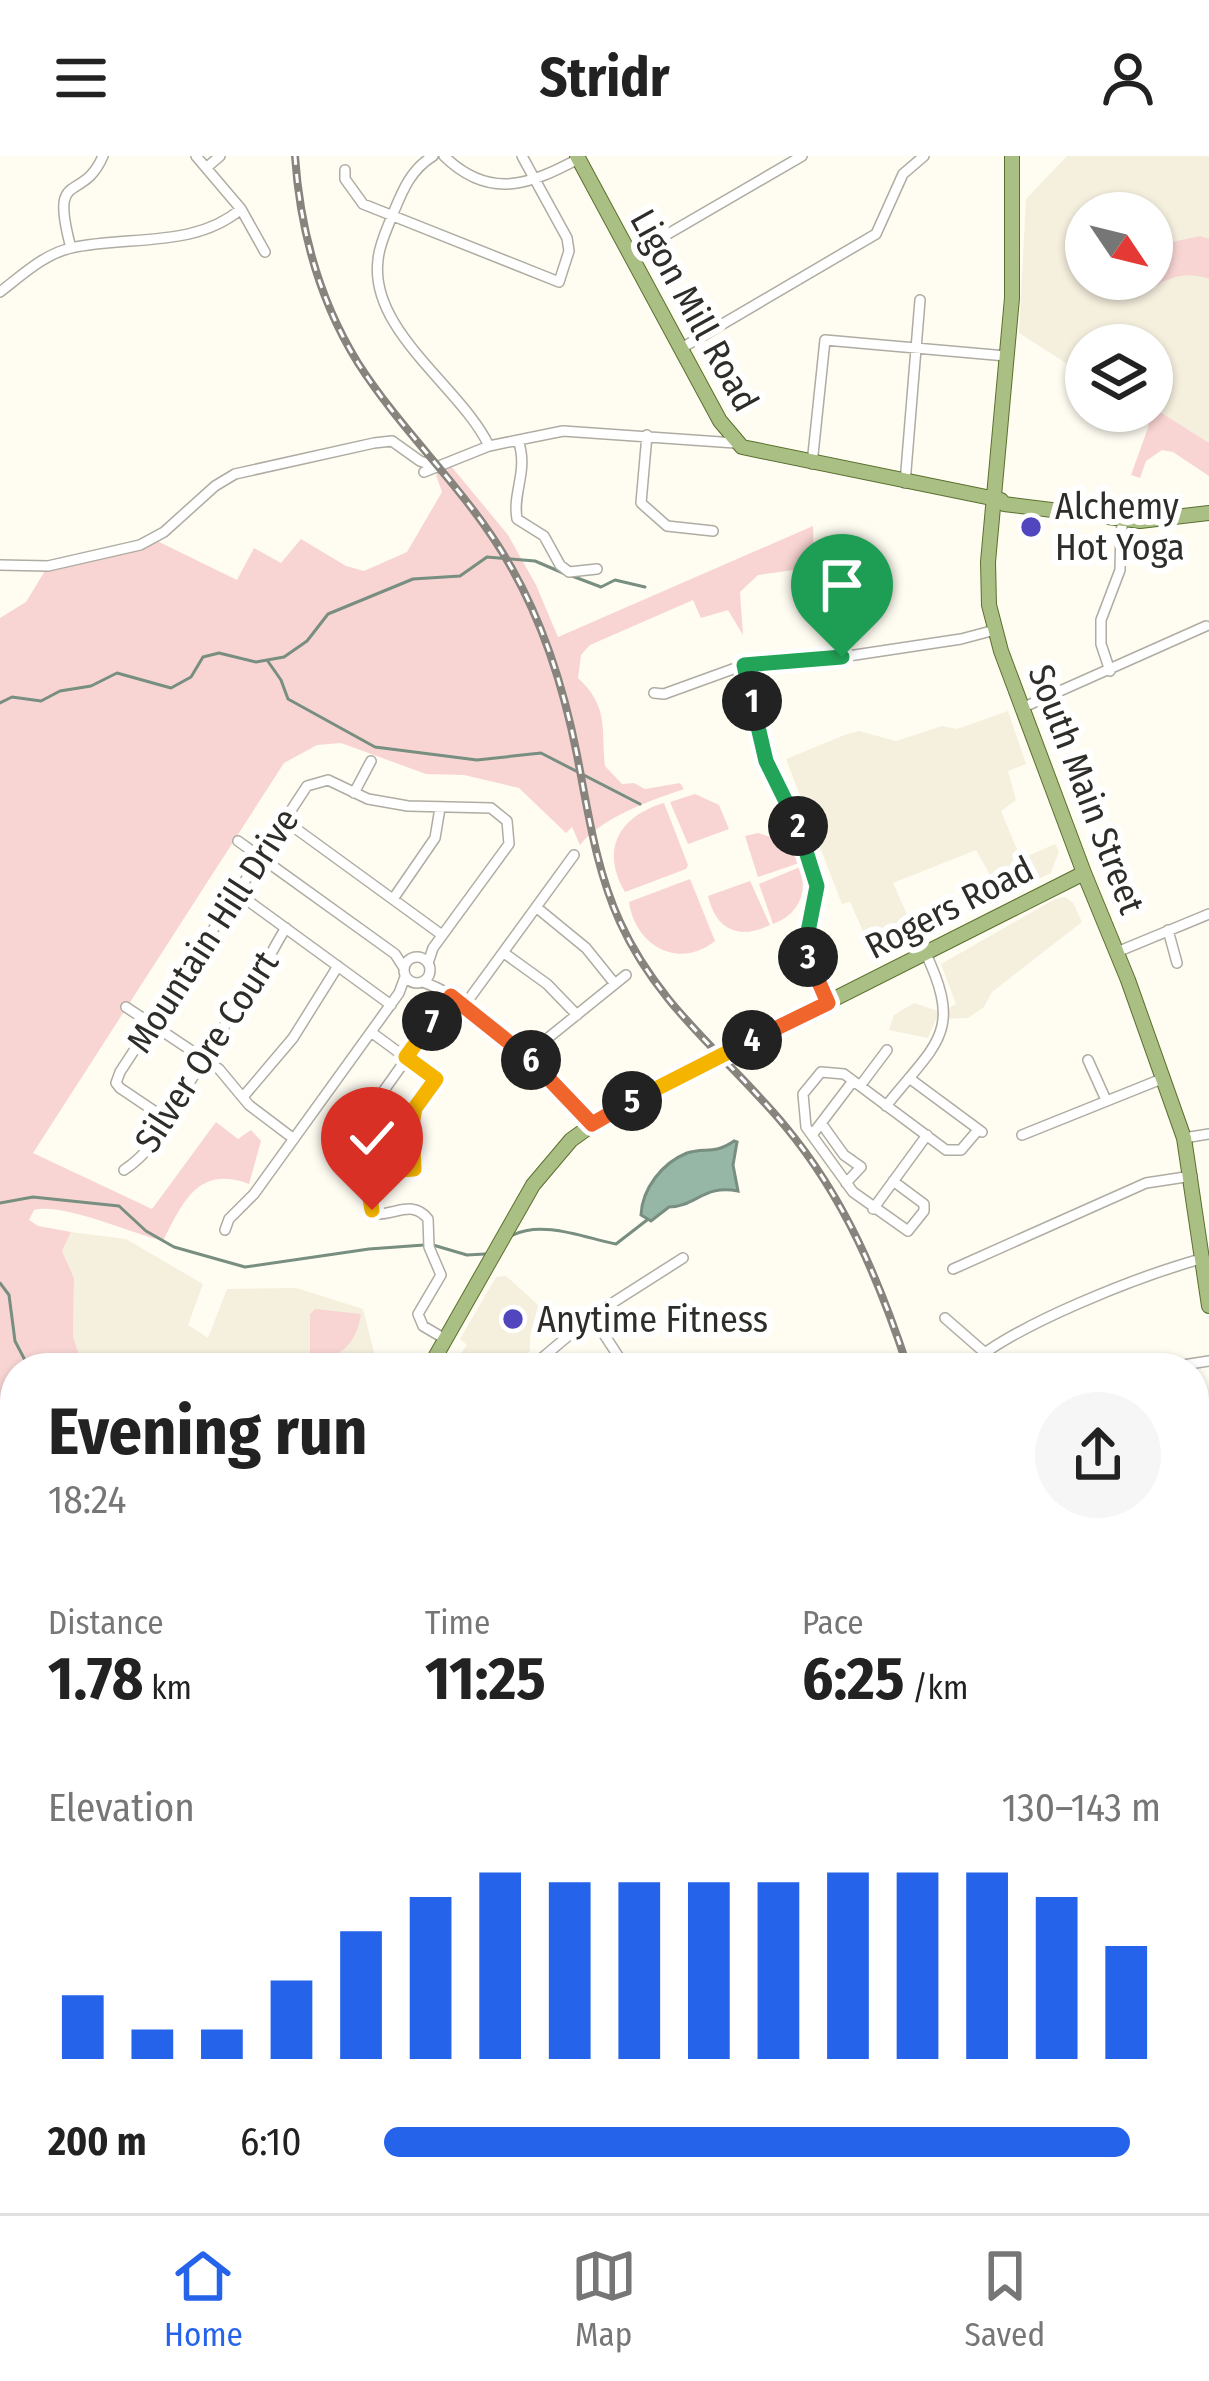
<!DOCTYPE html>
<meta charset="utf-8">
<style>
:root{--surface:#fff;--page:#f6f6f6;--text:#222;--muted:#767676;--line:#e0e0e0;--accent:#2563eb}
body{margin:0;font-family:"Fira Sans Condensed",sans-serif;background:var(--page);color:var(--text);height:100vh;display:flex;flex-direction:column;font-size:45px;white-space:nowrap}
*{box-sizing:border-box;margin:0}
p{font-size:39px;color:var(--muted)}
.icon{flex:none;width:66px;height:66px;fill:none;stroke:currentColor;stroke-width:2;stroke-linecap:round;stroke-linejoin:round}
.map{position:relative;flex:1;overflow:hidden}
.side{position:absolute;left:0px;top:1197px;width:1209px;height:861px;display:flex;flex-direction:column;background:var(--surface);border-radius:48px 48px 0 0;box-shadow:0 3px 9px #0004}
.side>*{flex:none}
.needle{width:78px;rotate:125deg}
.buttons{position:absolute;left:1065px;top:36px;display:grid;gap:24px}
.buttons a{display:grid;place-items:center;width:108px;height:108px;border-radius:50%;background:var(--surface);box-shadow:0 3px 9px #0004;font-size:60px}
.pin{position:absolute;display:grid;place-items:center;width:102px;height:102px;color:#fff;margin:-123px -51px;border-radius:50% 50% 50% 0;rotate:-45deg;box-shadow:0 0 12px #0007}
.pin .icon{rotate:45deg}
.km{position:absolute;width:60px;height:60px;margin:-30px;border-radius:50%;background:#222;color:#fff;font-size:33px;line-height:60px;text-align:center}
.round{display:grid;place-items:center;flex:none;width:126px;height:126px;border-radius:63px;background:var(--page)}
.head{display:flex;align-items:center;justify-content:space-between;height:204px;padding:0 48px}
h1{font-size:66px;font-weight:700;line-height:90px}
.metrics{display:grid;grid-template-columns:repeat(3,1fr);gap:18px;height:204px;padding:12px 48px}
.metrics div{display:grid;align-content:center}
.metrics b{font-size:60px;font-weight:700}
.metrics small{font-size:33px;font-weight:400}
.metrics p{font-size:33px}
.chart{height:336px;padding:24px 48px}
.chart p{display:flex;justify-content:space-between}
.chart svg{width:100%;height:216px;margin-top:12px;stroke:var(--accent);stroke-width:6}
ul{padding:0 48px;list-style:none;font-size:39px}
li{display:grid;grid-template-columns:192px 144px 1fr;align-items:center;height:90px}
li i{height:30px;border-radius:15px;background:var(--accent)}
header{display:flex;justify-content:space-between;align-items:center;height:156px;padding:0 48px;background:var(--surface);font-size:54px;font-weight:700}
.tabs{display:flex;justify-content:space-around;align-items:center;height:168px;border-top:3px solid var(--line);background:var(--surface);font-size:33px;color:var(--muted)}
.tabs a{display:grid;justify-items:center;gap:6px}
.tabs .active{color:var(--accent)}
.map>svg:first-child{display:block}
</style>
<header><svg class="icon" aria-label="menu" viewBox="0 0 24 24"><path d="M4 6h16M4 12h16M4 18h16"/></svg>Stridr<svg class="icon" aria-label="person" viewBox="0 0 24 24"><circle cx="12" cy="8" r="4"/><path d="M4 21q1-7 8-7t8 7"/></svg></header>
<div class="map">
<svg width="1209" height="2057" viewBox="0 0 1209 2057">
<rect width="100%" height="100%" fill="#fffcf2"/>
<!-- built -->
<path fill="#f5efde" fill-rule="evenodd" d="M1067,0H1209V299L1152,255V189H1086V220L1019,177L1026,43ZM1086,57H1152V123H1086Z
M1008,555L1026,608L1008,615L1016,644L1001,655L1021,703L1055,688L1059,695L1051,717L1002,740L976,694L893,727L917,781L874,800L850,746L842,748L786,603L847,578L859,575L896,585L942,570L957,573Z
M1065,741L1073,747L1082,766L992,836L984,851L968,862L936,863L928,882L889,874L894,859L914,847L941,856L956,848L941,808L1055,743Z
M71,1076L126,1083L203,1128L188,1169L208,1182L227,1133L296,1132L363,1153L378,1212H85L73,1181L74,1122L62,1095Z
M506,1120L547,1157L530,1178V1195L514,1212H450L467,1189L460,1183L496,1121Z"/>
<!-- green -->
<path fill="#f8d5d3" d="M1200,80L1209,83V123C1180,113 1163,125 1139,141L1121,133L1122,123H1152V100L1172,86Z
M1152,251L1209,287V320L1173,296L1162,294L1146,305L1140,322L1131,319L1149,269L1128,255H1152Z
M451,310L508,379L536,429L558,481L813,370L814,411L758,419L740,436L743,479L728,454L701,462L693,444L590,489L581,499L578,522C609,551 601,571 605,610L622,628L634,627L645,633L680,627L684,633C651,644 601,662 580,689L572,671L566,677L519,632L464,619L426,618L341,587L317,589L284,607L33,997L152,1053L216,966L238,983L251,974L261,985L249,1028C198,1009 183,1046 163,1085C132,1077 60,1046 34,1054L29,1064L38,1070L71,1076L62,1095L74,1122L73,1181L84,1212H15V1348L0,1328V462L26,446L48,410L153,383L237,424L254,392L281,407L301,383L346,410L364,415L407,396L442,336L436,319Z
M695,638L719,649L729,673L688,688L670,646Z
M664,647L688,709L686,713L625,736C600,694 619,660 664,647Z
M758,677L786,686L799,707L758,721L745,680Z
M800,711C808,737 799,758 773,768L759,728Z
M690,723L715,785C679,814 635,790 629,746Z
M750,725L770,769C739,784 716,774 708,740Z
M315,1153L361,1158C357,1187 340,1204 310,1205V1158Z
M287,2043H335L329,2057H295Z
M376,2043H508L563,2057H411Z"/>
<!-- water -->
<path fill="#96b7a5" stroke="#778e80" stroke-width="3" d="M734,985L737,986L733,1009L738,1035C704,1028 695,1051 669,1051L651,1065L641,1059C642,1033 662,1007 687,997C705,991 714,999 734,985Z"/>
<g fill="none" stroke-linecap="round" stroke-linejoin="round">
<!-- stream -->
<path stroke="#778e80" stroke-width="3" d="M572,420L601,431L615,424L645,431
M267,504L281,524L288,543L375,591L477,604L541,597L640,648
M0,547L12,541L41,545L60,535L91,530L117,517L171,532L191,521L203,501L219,497L256,506L284,501L307,485L328,458L413,423L460,420L487,401L535,405L563,417
M0,1047L33,1041L119,1050L146,1075L174,1091L245,1111L369,1093L424,1089
M513,1079C543,1064 585,1082 616,1088L647,1064
M433,1089L467,1099L485,1098
M0,1127L9,1139L15,1185L29,1212
M0,1629L15,1589
M398,2043L404,2051L420,2043
M436,2043L439,2057
M330,2057L336,2043
M458,2057L474,2043L484,2057
M522,2057H528"/>
<!-- minor casing -->
<g stroke="#afaca3" stroke-width="12">
<path id="minor" d="M196,0L241,53L265,96
M433,0C410,14 402,36 392,60C387,73 379,89 378,104C369,175 462,232 489,290
M444,0C490,45 531,28 578,3
M206,12L220,0
M345,14V23L363,48L559,126L569,95L567,82L522,0
M71,92C49,10 82,49 103,0
M630,100L802,0
M0,136C21,120 44,98 71,92C127,79 194,93 241,53
M680,193L876,78L903,18L924,0
M647,279L641,347L667,370L713,375
M518,284C529,315 512,336 517,363L544,380L560,409L569,416L597,413
M812,308L825,184L1006,200
M424,316L489,290L563,275L735,287
M905,327L920,144
M0,409L48,410L140,389L164,376L215,330L235,318L374,287L392,285L420,305L440,312
M744,509L760,588L794,659L814,714L817,730L807,792L813,817L828,847
M1110,515L1101,488V464L1120,414L1121,374L1127,354
M654,537L664,538L744,509L835,502L961,483L995,474
M1024,551L1206,470
M354,637L371,605
M284,664L442,779
M238,685L395,798L404,812
M236,736L391,849
M393,743L435,682L440,652
M536,751L586,792L615,828
M1168,774L1177,807
M1117,796L1209,758
M504,797L547,828L577,859
M404 814a13 13 0 1 1 26 0a13 13 0 1 1-26 0Z
M423,826C485,848 547,921 592,968
M464,850L574,699
M126,851L219,913L249,949L294,983
M371,876L435,923L412,962L414,1013L375,1018C365,1028 365,1048 377,1058C397,1058 413,1044 428,1063L429,1091L441,1119L418,1158L423,1170L445,1183
M527,899L626,819
M1088,904L1106,944
M909,922L982,976
M860,930L887,894
M243,941L293,882L338,810
M886,950C936,887 964,877 925,796
M412,962L381,950L380,940L451,840
M169,965L120,932L116,927L120,916L307,630L328,624L368,643L408,650L491,652L507,665L509,688L433,792L428,807
M821,967L844,999L861,1011L846,1027
M812,979L853,925
M1022,979L1164,922
M1184,982L1209,978
M124,1014C159,991 169,957 191,924C213,889 233,854 257,821C268,806 275,788 286,772
M893,1025L924,1048V1055L908,1075L853,1036L806,971L803,938L821,916L844,918L946,994H961L978,974
M873,1053L927,979
M225,1074L229,1063L254,1038L399,837L405,821
M953,1113L1146,1027L1192,1020
M592,1160L626,1212
M945,1162L984,1196
M530,1212L592,1160L683,1102
M966,1212C1012,1169 1142,1119 1204,1102
M1164,1212L1209,1205
M1194,1447L1209,1456
M1194,1521L1209,1505
M1194,1615L1209,1599
M1203,1842L1209,1847
M1194,1864L1209,1877
M1194,1946L1209,1895
M1194,2004L1209,2015
M776,2043L780,2057
M867,2043L871,2056
M956,2043L1020,2053L1055,2043
M1069,2043L1102,2055
M0,2044L15,2006
M659,2057L665,2043
M730,2057L744,2043"/>
</g>
<!-- major casing -->
<g stroke="#5a702f" stroke-width="16">
<path id="major" d="M577,0L720,265L742,291L1001,344L1004,348L1140,365L1209,357
M1012,0V142L988,406L989,449L1001,495L1084,717L1128,824L1184,982L1209,1150
M429,1212L533,1029L571,984L610,956L1084,717
M0,1462L15,1460
M0,1904L15,1917
M171,2043L195,2057"/>
</g>
<!-- minor -->
<use href="#minor" stroke="#fff" stroke-width="9"/>
<!-- major -->
<use href="#major" stroke="#aabf84" stroke-width="14"/>
<!-- rail casing -->
<g stroke="#86847d" stroke-width="8">
<path id="rail" d="M295,0C300,73 319,144 358,207C404,279 469,336 511,411C544,469 564,533 577,599C588,655 596,714 620,766C659,852 727,900 785,970C845,1042 879,1124 908,1212
M1194,1569L1209,1582"/>
</g>
<!-- rail -->
<use href="#rail" stroke="#fff" stroke-width="3" stroke-dasharray="9" stroke-linecap="butt"/>
</g>
<g fill="none" stroke-linecap="round" stroke-linejoin="round">
<!-- split-1 casing -->
<g stroke="#fff" stroke-width="24">
<path id="split-1" d="M752,545L744,509L842,501"/>
</g>
<!-- split-2 casing -->
<g stroke="#fff" stroke-width="24">
<path id="split-2" d="M752,545L766,605L798,670"/>
</g>
<!-- split-3 casing -->
<g stroke="#fff" stroke-width="24">
<path id="split-3" d="M798,670L817,730L806,786L808,801"/>
</g>
<!-- split-4 casing -->
<g stroke="#fff" stroke-width="24">
<path id="split-4" d="M752,884L828,847L808,801"/>
</g>
<!-- split-5 casing -->
<g stroke="#fff" stroke-width="24">
<path id="split-5" d="M632,945L752,884"/>
</g>
<!-- split-6 casing -->
<g stroke="#fff" stroke-width="24">
<path id="split-6" d="M531,904L592,968L632,945"/>
</g>
<!-- split-7 casing -->
<g stroke="#fff" stroke-width="24">
<path id="split-7" d="M432,865L451,840L531,904"/>
</g>
<!-- split-8 casing -->
<g stroke="#fff" stroke-width="24">
<path id="split-8" d="M412,969L415,952L436,923L406,901L432,865"/>
</g>
<!-- split-9 casing -->
<g stroke="#fff" stroke-width="24">
<path id="split-9" d="M372,1054L368,1032L372,1021L385,1015L414,1013L412,969"/>
</g>
<!-- split-1 -->
<use href="#split-1" stroke="#22a559" stroke-width="15"/>
<!-- split-2 -->
<use href="#split-2" stroke="#22a559" stroke-width="15"/>
<!-- split-3 -->
<use href="#split-3" stroke="#22a559" stroke-width="15"/>
<!-- split-4 -->
<use href="#split-4" stroke="#f0652b" stroke-width="15"/>
<!-- split-5 -->
<use href="#split-5" stroke="#f5b400" stroke-width="15"/>
<!-- split-6 -->
<use href="#split-6" stroke="#f0652b" stroke-width="15"/>
<!-- split-7 -->
<use href="#split-7" stroke="#f0652b" stroke-width="15"/>
<!-- split-8 -->
<use href="#split-8" stroke="#f5b400" stroke-width="15"/>
<!-- split-9 -->
<use href="#split-9" stroke="#f5b400" stroke-width="15"/>
</g>
<!-- markers -->
<g fill="#5146be" stroke="#fff" stroke-width="4.5">
<circle cx="1031" cy="371" r="12"/>
<circle cx="513" cy="1163" r="12"/>
</g>
<g text-anchor="middle" stroke-width="12" stroke-linejoin="round" paint-order="stroke">
<!-- street labels -->
<g font-size="36" fill="#2e2d29" stroke="#fff">
<text transform="translate(695 154) rotate(61)" y="13">Ligon Mill Road</text>
<text transform="translate(1087 633) rotate(69)" y="13">South Main Street</text>
<text transform="translate(949 751) rotate(-27)" y="13">Rogers Road</text>
<text transform="translate(212 774) rotate(-57)" y="13">Mountain Hill Drive</text>
<text transform="translate(206 895) rotate(-57)" y="13">Silver Ore Court</text>
</g>
<!-- poi labels -->
<g font-size="36" fill="#2e2d29" stroke="#fff" text-anchor="start">
<text x="1055" y="363">Alchemy<tspan x="1055" dy="41">Hot Yoga</tspan></text>
<text x="537" y="1176">Anytime Fitness</text>
</g>
</g>
</svg>
<div class="buttons">
<a><svg class="needle" viewBox="-14 -14 28 28"><path d="M0-13l5 13h-10z" fill="#e53935"/><path d="M0 13l5-13h-10z" fill="#767676"/></svg></a>
<a><svg class="icon" aria-label="layers" viewBox="0 0 24 24"><path d="M12 4l9 5-9 5-9-5zM3 14l9 5 9-5"/></svg></a>
</div>
<div class="pin" style="left:842px;top:501px;background:#1e9e55"><svg class="icon" aria-label="arrive" viewBox="0 0 24 24"><path d="M6 21V4h12l-3 4 3 4H6"/></svg></div>
<div class="pin" style="left:372px;top:1054px;background:#d93025"><svg class="icon" aria-label="check" viewBox="0 0 24 24"><path d="M5 12l5 5 9-10"/></svg></div>
<b class="km" style="left:752px;top:545px">1</b>
<b class="km" style="left:798px;top:670px">2</b>
<b class="km" style="left:808px;top:801px">3</b>
<b class="km" style="left:752px;top:884px">4</b>
<b class="km" style="left:632px;top:945px">5</b>
<b class="km" style="left:531px;top:904px">6</b>
<b class="km" style="left:432px;top:865px">7</b>
<section class="side">
<div class="head"><div><h1>Evening run</h1><p>18:24</p></div><a class="round"><svg class="icon" aria-label="share" viewBox="0 0 24 24"><path d="M12 15V3M7 8l5-5 5 5M5 13v7h14v-7"/></svg></a></div>
<div class="metrics">
<div><p>Distance</p><b>1.78<small> km</small></b></div>
<div><p>Time</p><b>11:25</b></div>
<div><p>Pace</p><b>6:25<small> /km</small></b></div>
</div>
<div class="chart"><p><span>Elevation</span>130–143 m</p>
<svg viewBox="0 0 160 44" preserveAspectRatio="none"><path d="M5 44V31M15 44V38M25 44V38M35 44V28M45 44V18M55 44V11M65 44V6M75 44V8M85 44V8M95 44V8M105 44V8M115 44V6M125 44V6M135 44V6M145 44V11M155 44V21"/></svg>
</div>
<ul>
<li><b>200 m</b>6:10<i style="width:96%"></i></li>
</ul>
</section>
</div>
<nav class="tabs">
<a class="active"><svg class="icon" aria-label="home" viewBox="0 0 24 24"><path d="M3 11l9-7 9 7M6 9v11h12V9"/></svg>Home</a>
<a><svg class="icon" aria-label="map" viewBox="0 0 24 24"><path d="M3 6l6-2 6 2 6-2v14l-6 2-6-2-6 2zM9 4v14M15 6v14"/></svg>Map</a>
<a><svg class="icon" aria-label="saved" viewBox="0 0 24 24"><path d="M7 4h10v16l-5-4-5 4z"/></svg>Saved</a>
</nav>
